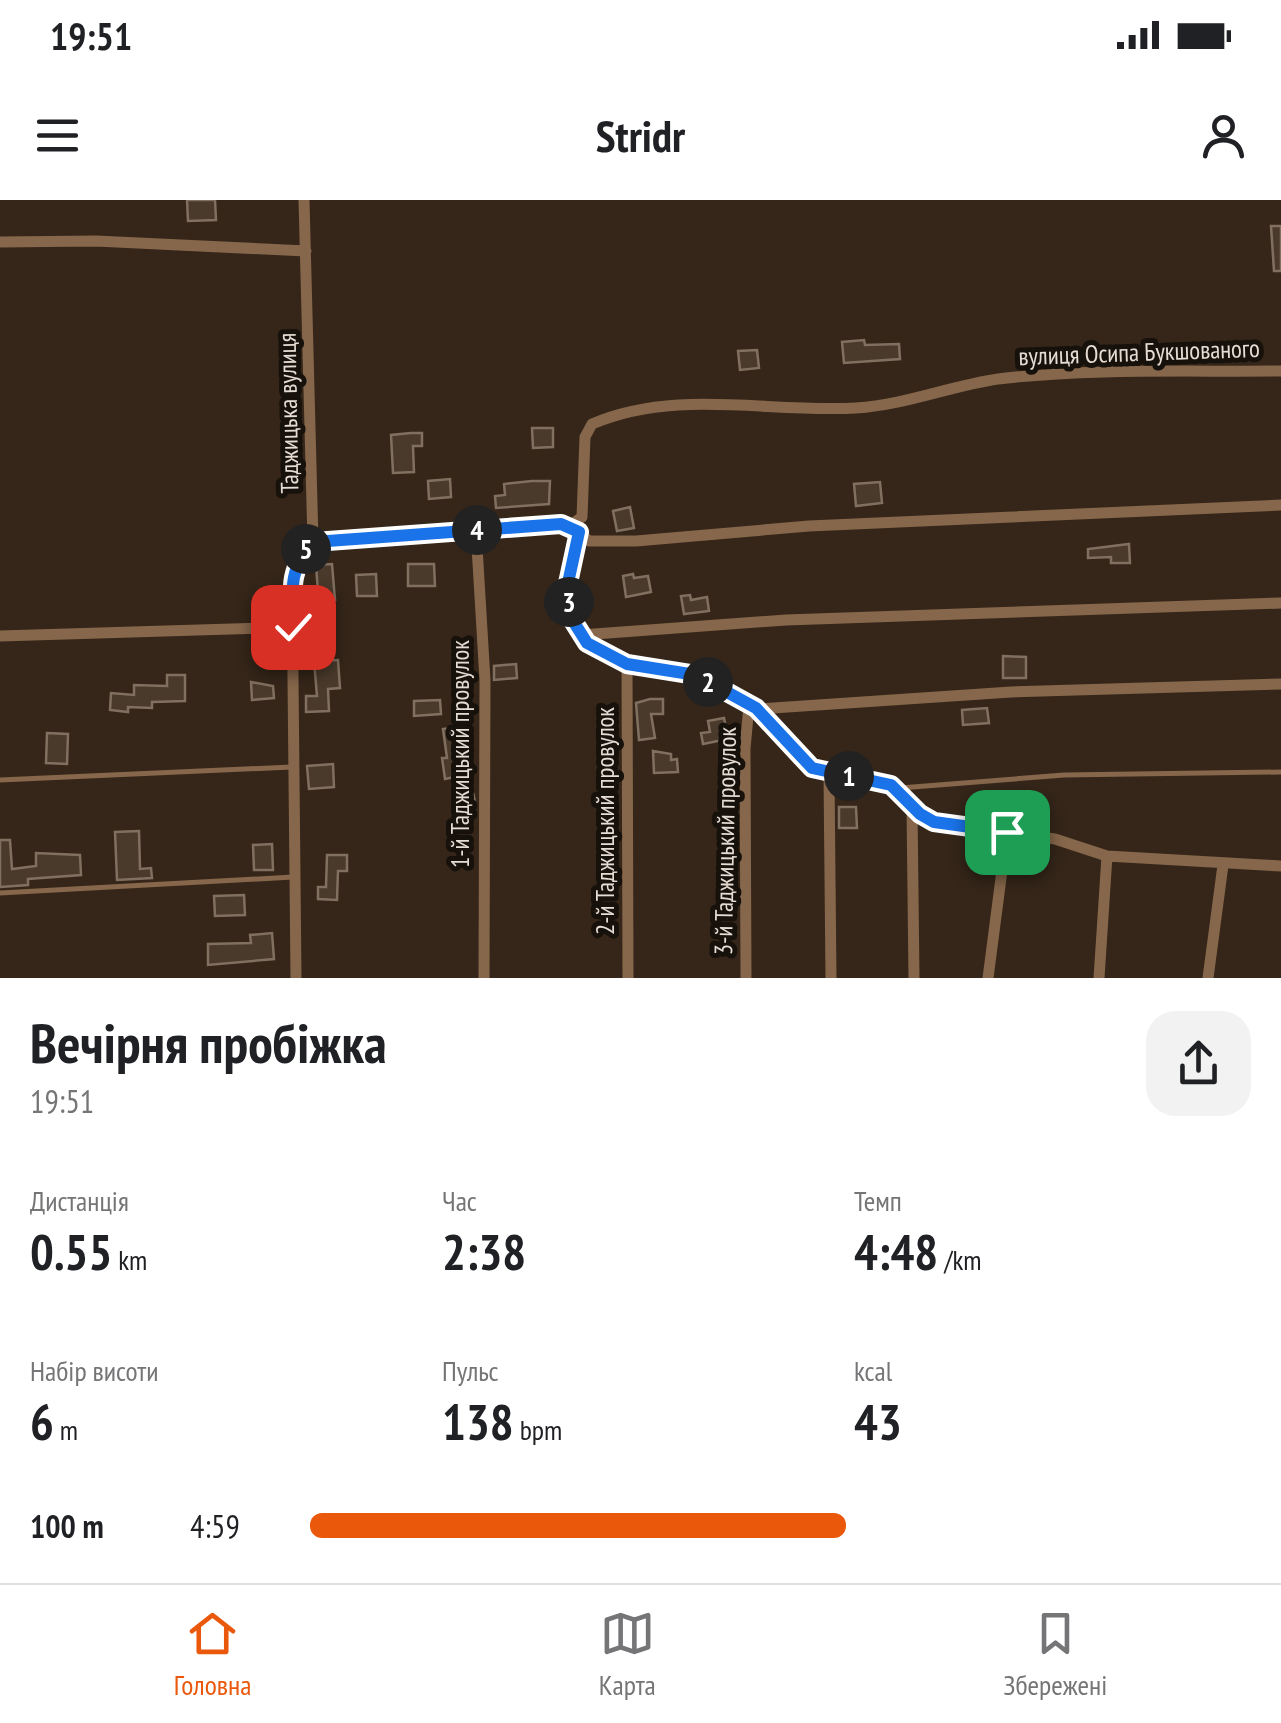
<!DOCTYPE html>
<html lang="uk">
<meta charset="utf-8">
<style>
:root{--surface:#fff;--page:#f2f2f2;--text:#202124;--muted:#757577;--line:#e0e0e0;--accent:#ea580c}
body{margin:0;font-family:"PT Sans Narrow",sans-serif;background:var(--page);color:var(--text);height:100vh;display:flex;flex-direction:column;font-size:38px;white-space:nowrap}
*{box-sizing:border-box;margin:0}
p{font-size:32px;color:var(--muted)}
.icon{flex:none;width:55px;height:55px;fill:none;stroke:currentColor;stroke-width:2;stroke-linecap:round;stroke-linejoin:round}
.map{position:relative;height:778px;overflow:hidden}
.sheet{display:flex;flex-direction:column;background:var(--surface);flex:1}
.sheet>*{flex:none}
.pin{position:absolute;display:grid;place-items:center;width:85px;height:85px;color:#fff;margin:-42px;border-radius:20px;box-shadow:0 5px 15px #0006}
.km{position:absolute;width:50px;height:50px;margin:-25px;border-radius:50%;background:#222;color:#fff;font-size:28px;line-height:50px;text-align:center}
.round{display:grid;place-items:center;flex:none;width:105px;height:105px;border-radius:30px;background:var(--page)}
.headline{display:flex;align-items:center;justify-content:space-between;height:170px;padding:0 30px}
h1{font-size:55px;font-weight:600;line-height:75px}
.stats{display:grid;grid-template-columns:repeat(3,1fr);gap:15px;height:170px;padding:10px 30px}
.stats div{display:grid;align-content:center}
.stats b{font-size:50px;font-weight:600}
.stats small{font-size:28px;font-weight:400}
.stats p{font-size:28px}
ul{padding:0 30px;list-style:none;font-size:32px}
li{display:grid;grid-template-columns:160px 120px 1fr;align-items:center;height:75px}
li i{height:25px;border-radius:12px;background:var(--accent)}
.status{display:flex;justify-content:space-between;align-items:center;height:70px;padding:0 50px;background:var(--surface);direction:ltr}
.status svg{height:28px;fill:currentColor}
header{display:flex;justify-content:space-between;align-items:center;height:130px;padding:0 30px;background:var(--surface);font-size:45px;font-weight:600}
.tab-bar{display:flex;justify-content:space-around;align-items:center;height:140px;border-top:2px solid var(--line);background:var(--surface);font-size:28px;color:var(--muted)}
.tab-bar a{display:grid;justify-items:center;gap:5px}
.tab-bar .current{color:var(--accent)}
.map>svg:first-child{display:block}
</style>
<div class="status"><b>19:51</b><svg viewBox="0 0 49 12"><path d="M0 12V9h3v3zM5 12V6h3v6zM10 12V3h3v9zM15 12V0h3v12zM26 1h20v11H26zM47 4h2v5h-2z"/></svg></div>
<header><svg class="icon" aria-label="menu" viewBox="0 0 24 24"><path d="M4 6h16M4 12h16M4 18h16"/></svg>Stridr<svg class="icon" aria-label="person" viewBox="0 0 24 24"><circle cx="12" cy="8" r="4"/><path d="M4 21q1-7 8-7t8 7"/></svg></header>
<div class="map">
<svg width="1281" height="778" viewBox="0 0 1281 778">
<rect width="100%" height="100%" fill="#352619"/>
<!-- building -->
<path fill="#4a3a2c" stroke="#817060" stroke-width="2.5" d="M187,0H215L216,20L188,21Z
M1271,26H1281V71H1274Z
M864,140L865,145L899,144L900,159L844,163L842,142Z
M757,150L759,168L740,170L738,151Z
M532,228H553V247L533,248Z
M411,233H422V246H413L414,272L393,273L391,235Z
M450,279L451,297L429,299L428,281Z
M532,281H550L549,304L496,308L495,296L505,295L504,284Z
M880,282L882,303L856,306L854,284Z
M630,307L634,328L617,331L613,311Z
M1129,344L1130,363H1111V357L1088,358V349Z
M332,364L335,400L302,406V392H318L316,365Z
M408,364H434L435,386H408Z
M376,374L377,396H357L356,375Z
M633,374L634,378L648,376L651,392L626,397L623,376Z
M690,395L691,400L707,397L709,411L684,414L681,396Z
M1003,456L1026,457V478H1003Z
M338,460L340,488L328,489L329,511L306,512V496H317L314,461Z
M516,464L517,478L494,480V466Z
M167,475H185V501L152,502V508L128,507V512L110,510L111,493L134,495V485L167,486Z
M251,482L273,486L274,498L252,500Z
M650,499H663V514H651L655,538L639,540L636,503Z
M440,500L441,514L414,516V501Z
M987,508L989,523L963,525L962,510Z
M724,518L728,539L703,544L701,533L710,532L708,521Z
M459,527L475,602L456,603L454,577L445,579L442,558H447L443,529Z
M47,533L68,534L67,564L46,563Z
M653,551L671,554V560L677,559L678,572L654,573Z
M333,564L334,587L309,589L307,566Z
M839,607H856L857,628H839Z
M139,631L140,669L151,668L152,678L117,680L115,632Z
M0,640H10L12,669L36,666V653L80,655L81,675L28,679V685L0,687Z
M272,644L273,670H254L253,645Z
M327,655H347V671H338L337,700L318,699V687H326Z
M244,695L245,715L215,716L214,696Z
M272,733L274,759L208,765V744L251,743L250,735Z"/>
<g fill="none" stroke-linecap="round" stroke-linejoin="round">
<!-- service -->
<path stroke="#86674b" stroke-width="5" d="M0,580L292,567
M900,588L1064,575L1281,572
M0,693L293,677"/>
<!-- minor -->
<path stroke="#86674b" stroke-width="11" d="M0,42L96,41L306,51
M476,330L485,480L484,778
M574,330L589,341H636L809,326L1281,305
M579,333L568,383L570,415L587,443L627,464L695,475L757,509L812,568L891,585L919,614L935,622L1055,639L1107,656L1281,666
M313,342L574,323L582,317L585,237L592,224C676,188 767,213 856,208C905,205 950,186 998,179C1091,168 1187,172 1281,171
M581,435L786,420L1281,403
M0,436L293,427
M627,464L628,778
M757,509L1011,492L1281,484
M829,575L831,778
M912,607L914,778
M296,778L292,378L302,353L313,342L304,0
M746,778L745,549L749,505
M988,778L1007,632
M1099,778L1107,656
M1208,778L1223,665"/>
</g>
<g fill="none" stroke-linecap="round" stroke-linejoin="round">
<!-- route casing -->
<g stroke="#fff" stroke-width="20">
<path id="route" d="M293,427C292,394 288,366 314,342L561,324L579,332L568,383L570,416L587,443L627,464L696,475L756,508L812,568L891,585L920,614L934,622L1007,632"/>
</g>
<!-- route -->
<use href="#route" stroke="#1a73e8" stroke-width="12"/>
</g>
<g text-anchor="middle" stroke-width="10" stroke-linejoin="round" paint-order="stroke">
<!-- street labels -->
<g font-size="25" fill="#e5dcd3" stroke="#17110b">
<text transform="translate(1139 152) rotate(-2)" y="9">вулиця Осипа Букшованого</text>
<text transform="translate(288 213) rotate(-91)" y="9">Таджицька вулиця</text>
<text transform="translate(460 554) rotate(-90)" y="9">1-й Таджицький провулок</text>
<text transform="translate(605 621) rotate(-90)" y="9">2-й Таджицький провулок</text>
<text transform="translate(725 641) rotate(-89)" y="9">3-й Таджицький провулок</text>
</g>
</g>
</svg>
<div class="pin" style="left:1007px;top:632px;background:#1e9e55"><svg class="icon" aria-label="arrive" viewBox="0 0 24 24"><path d="M6 21V4h12l-3 4 3 4H6"/></svg></div>
<div class="pin" style="left:293px;top:427px;background:#d93025"><svg class="icon" aria-label="check" viewBox="0 0 24 24"><path d="M5 12l5 5 9-10"/></svg></div>
<b class="km" style="left:849px;top:576px">1</b>
<b class="km" style="left:708px;top:482px">2</b>
<b class="km" style="left:569px;top:402px">3</b>
<b class="km" style="left:477px;top:330px">4</b>
<b class="km" style="left:306px;top:349px">5</b>
</div>
<section class="sheet">
<div class="headline"><div><h1>Вечірня пробіжка</h1><p>19:51</p></div><a class="round"><svg class="icon" aria-label="share" viewBox="0 0 24 24"><path d="M12 15V3M7 8l5-5 5 5M5 13v7h14v-7"/></svg></a></div>
<div class="stats">
<div><p>Дистанція</p><b>0.55<small> km</small></b></div>
<div><p>Час</p><b>2:38</b></div>
<div><p>Темп</p><b>4:48<small> /km</small></b></div>
</div>
<div class="stats">
<div><p>Набір висоти</p><b>6<small> m</small></b></div>
<div><p>Пульс</p><b>138<small> bpm</small></b></div>
<div><p>kcal</p><b>43</b></div>
</div>
<ul>
<li><b>100 m</b>4:59<i style="width:57%"></i></li>
</ul>
</section>
<nav class="tab-bar">
<a class="current"><svg class="icon" aria-label="home" viewBox="0 0 24 24"><path d="M3 11l9-7 9 7M6 9v11h12V9"/></svg>Головна</a>
<a><svg class="icon" aria-label="map" viewBox="0 0 24 24"><path d="M3 6l6-2 6 2 6-2v14l-6 2-6-2-6 2zM9 4v14M15 6v14"/></svg>Карта</a>
<a><svg class="icon" aria-label="saved" viewBox="0 0 24 24"><path d="M7 4h10v16l-5-4-5 4z"/></svg>Збережені</a>
</nav>
